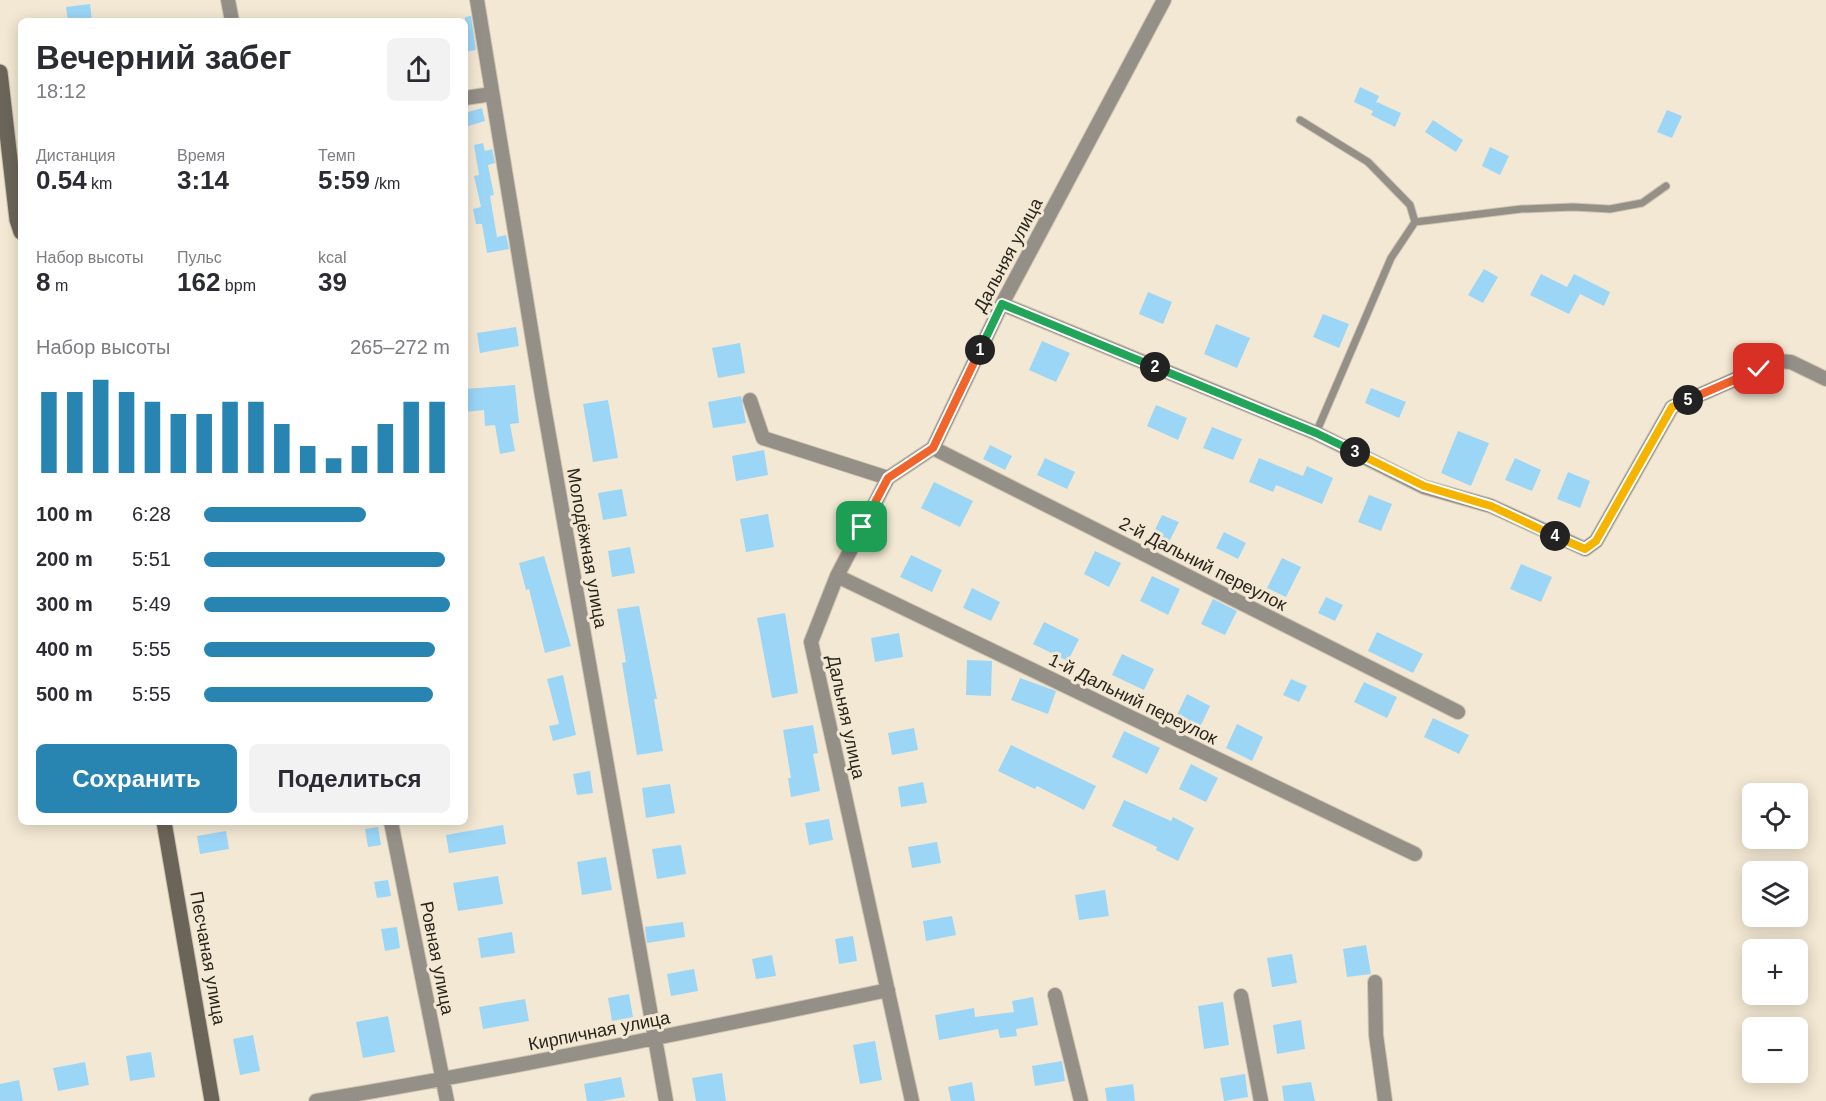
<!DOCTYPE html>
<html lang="ru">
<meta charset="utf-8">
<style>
:root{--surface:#fff;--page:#f2f2f3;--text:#2b2b33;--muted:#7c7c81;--accent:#2885b2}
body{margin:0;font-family:Arial,sans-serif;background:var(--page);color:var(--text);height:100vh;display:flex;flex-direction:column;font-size:22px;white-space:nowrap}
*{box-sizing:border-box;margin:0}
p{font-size:20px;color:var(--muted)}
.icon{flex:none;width:33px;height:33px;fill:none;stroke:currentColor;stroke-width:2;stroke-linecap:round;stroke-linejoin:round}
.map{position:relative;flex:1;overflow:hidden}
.sheet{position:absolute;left:18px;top:18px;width:450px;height:807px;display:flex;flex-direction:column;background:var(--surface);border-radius:9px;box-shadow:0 3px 15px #0003}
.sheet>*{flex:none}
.fabs{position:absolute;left:1742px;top:783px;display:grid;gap:12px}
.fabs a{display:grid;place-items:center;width:66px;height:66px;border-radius:9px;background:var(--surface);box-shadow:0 3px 15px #0003;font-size:30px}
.pin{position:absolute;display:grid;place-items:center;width:51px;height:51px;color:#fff;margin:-26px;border-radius:12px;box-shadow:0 3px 9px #0006}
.km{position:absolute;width:30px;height:30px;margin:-15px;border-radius:50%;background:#222;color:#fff;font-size:16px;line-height:30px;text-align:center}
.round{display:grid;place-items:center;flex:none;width:63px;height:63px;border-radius:9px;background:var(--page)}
.head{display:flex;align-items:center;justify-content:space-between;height:102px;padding:0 18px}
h1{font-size:33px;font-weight:700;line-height:45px}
.stats{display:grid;grid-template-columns:repeat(3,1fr);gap:9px;height:102px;padding:6px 18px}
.stats div{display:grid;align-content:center}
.stats b{font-size:26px;font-weight:700}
.stats small{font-size:16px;font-weight:400}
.stats p{font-size:16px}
.chart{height:168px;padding:12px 18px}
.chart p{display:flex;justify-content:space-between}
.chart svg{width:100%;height:108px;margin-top:6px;stroke:var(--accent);stroke-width:6}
.primary-button{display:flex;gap:12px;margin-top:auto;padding:12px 18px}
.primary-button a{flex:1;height:69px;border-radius:9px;background:var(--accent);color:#fff;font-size:24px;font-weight:700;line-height:69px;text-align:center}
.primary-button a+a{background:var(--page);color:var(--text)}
ul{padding:0 18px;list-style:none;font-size:20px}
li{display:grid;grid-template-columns:96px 72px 1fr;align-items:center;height:45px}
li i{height:15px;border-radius:8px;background:var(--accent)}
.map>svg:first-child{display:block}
</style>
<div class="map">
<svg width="1826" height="1101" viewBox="0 0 1826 1101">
<rect width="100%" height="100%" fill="#f3e8d3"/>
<!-- building -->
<path fill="#9cd6f7" d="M90,4L92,21H68L66,7Z
M471,16L476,50L465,52V17Z
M1360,87L1379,96L1375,105L1377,102L1401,113L1395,127L1371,115L1373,111L1354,102Z
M482,108L485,121L465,127V113Z
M1667,110L1682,116L1672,138L1657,132Z
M1433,120L1463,140L1456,152L1425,132Z
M483,143L485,151L492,149L495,163L488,165L494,195L490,196L497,237L506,235L509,249L487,253L482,224H476L473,209L481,207L474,176L479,175L474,145Z
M1490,147L1509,156L1500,175L1482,166Z
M1484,269L1498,277L1483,303L1468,295Z
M1541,274L1567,287L1574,274L1610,292L1604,306L1580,294L1569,314L1530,295Z
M1148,292L1172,302L1163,324L1139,314Z
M1323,314L1349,324L1339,348L1313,337Z
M1216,324L1250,338L1237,368L1204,354Z
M516,327L519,346L480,353L477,333Z
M1042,341L1070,353L1056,382L1029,370Z
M740,343L745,373L718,378L712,348Z
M515,385L519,423L510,424L515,451L500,454L495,425L485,426L484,410L465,412V389Z
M1371,388L1406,402L1399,418L1365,403Z
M741,396L746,423L713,428L708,402Z
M608,400L618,458L593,462L583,404Z
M1156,405L1187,418L1178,440L1147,426Z
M1212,427L1242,439L1233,460L1203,448Z
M1458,431L1489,443L1471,486L1441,473Z
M990,445L1012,456L1005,470L983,459Z
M764,450L768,475L736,481L732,456Z
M1045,458L1075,472L1067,489L1037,475Z
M1259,458L1303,476L1307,466L1333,478L1322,504L1276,485L1273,492L1249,482Z
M1515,458L1541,470L1532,491L1505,480Z
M1568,472L1590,481L1580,508L1557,499Z
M934,482L973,501L960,527L921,508Z
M622,489L627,516L603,520L598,493Z
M1369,495L1392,504L1381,531L1358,522Z
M768,514L774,547L746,552L740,519Z
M1162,515L1179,522L1168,544L1152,536Z
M1224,532L1246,543L1238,559L1216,548Z
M630,547L635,573L612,577L608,551Z
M1095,551L1121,563L1109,587L1084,574Z
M911,555L942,570L932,592L900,577Z
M544,556L571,646L545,653L529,589L526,590L519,563Z
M1282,558L1301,567L1286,597L1267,588Z
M1521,564L1552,577L1541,602L1510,589Z
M1152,576L1180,589L1168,615L1140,601Z
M972,588L1000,602L991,621L963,608Z
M1326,597L1343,605L1335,621L1318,613Z
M1213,599L1237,611L1225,635L1201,624Z
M639,606L657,699H654L663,751L637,755L622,663L626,662L617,609Z
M785,613L798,693L772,698L757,618Z
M1044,622L1079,639L1068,661L1033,644Z
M1377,632L1423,654L1413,673L1368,651Z
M899,633L903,657L875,662L871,638Z
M1122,654L1154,669L1144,690L1112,675Z
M967,660L992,661L991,696L966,695Z
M563,675L576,735L553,741L549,726L559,724L547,679Z
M1020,678L1056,691L1048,714L1011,700Z
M1291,679L1307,686L1299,702L1283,695Z
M1364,682L1397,697L1387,718L1354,702Z
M1187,694L1210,706L1200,727L1177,715Z
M1433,718L1469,735L1459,754L1424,737Z
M1237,724L1263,737L1252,761L1226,748Z
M813,725L818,753L813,754L820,791L791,797L788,778H791L783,730Z
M914,728L918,750L892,755L888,733Z
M1124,731L1160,748L1147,774L1112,757Z
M1011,745L1096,786L1084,810L1037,786L1035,789L998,771Z
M1191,764L1218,778L1206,802L1179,789Z
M590,771L593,793L577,795L573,774Z
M923,782L927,803L901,807L898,787Z
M670,784L675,813L646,818L642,788Z
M1124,800L1171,821L1173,817L1194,828L1178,861L1156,850L1157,847L1112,826Z
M829,819L833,840L809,845L805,823Z
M503,825L506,844L449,853L446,835Z
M378,827L381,845L368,847L365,829Z
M226,831L229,849L200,854L197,836Z
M937,842L941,863L912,868L908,847Z
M681,845L686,874L657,879L652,849Z
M606,857L612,890L582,895L577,862Z
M498,876L503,904L458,911L453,883Z
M388,880L391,896L377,898L374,882Z
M1105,890L1109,916L1079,920L1075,895Z
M952,916L956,935L926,941L923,921Z
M683,922L685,937L647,943L645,927Z
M397,927L400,948L385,951L381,929Z
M512,932L515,953L481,958L478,938Z
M853,936L857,961L839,964L835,939Z
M1366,945L1371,974L1347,977L1343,949Z
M1292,954L1297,983L1272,987L1267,958Z
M772,955L776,976L756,979L752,959Z
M694,969L698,991L671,996L667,974Z
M629,994L633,1017L612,1021L608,998Z
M1033,997L1038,1025L1016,1029L1017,1036L1000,1038L998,1029L939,1040L935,1015L974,1008L975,1017L1014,1012L1012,1001Z
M525,999L529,1021L483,1029L479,1007Z
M1223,1002L1229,1045L1204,1049L1198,1006Z
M388,1016L395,1052L363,1058L356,1022Z
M1301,1020L1305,1049L1277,1054L1273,1025Z
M253,1035L260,1071L240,1075L233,1039Z
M875,1041L882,1080L860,1084L853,1045Z
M151,1052L155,1077L130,1081L126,1056Z
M1062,1061L1065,1081L1035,1086L1032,1066Z
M85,1062L89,1085L58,1091L53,1068Z
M722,1073L726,1101H696L692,1078Z
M1245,1074L1248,1097L1224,1101L1220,1078Z
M621,1077L625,1097L602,1101H587L584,1084Z
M19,1080L23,1101H0V1084Z
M972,1082L975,1101H951L948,1087Z
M1311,1082L1315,1101H1284L1282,1086Z
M1133,1084L1135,1101H1107L1105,1088Z"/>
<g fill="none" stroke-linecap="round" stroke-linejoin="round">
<!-- lane casing -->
<g stroke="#cfc5b2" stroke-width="9">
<path id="lane" d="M1300,120L1368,162L1410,205L1415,222
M1316,433L1391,258L1415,222L1521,209L1573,207L1610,209L1642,203L1666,186"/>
</g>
<!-- street casing -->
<g stroke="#cfc5b2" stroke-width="16">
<path id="street" d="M228,0L232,21
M477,0L542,396L666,1101
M465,98L492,94
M1002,304L1316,433L1424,487L1491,506L1585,549L1596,541L1672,407L1777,361L1791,362L1826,379
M750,400L763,438L888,478
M933,448L1458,712
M837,576L1415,854
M391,822L447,1101
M1375,982L1376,1035L1385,1101
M1055,995L1081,1101
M1241,996L1261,1101
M316,1101C508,1069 698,1030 888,990
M912,1101L811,642L837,576L888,478L933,448L1002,304L1164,0"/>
</g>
<!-- secondary casing -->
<g stroke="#cfc5b2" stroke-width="17">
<path id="secondary" d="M0,72L17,220L21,232
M164,822L212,1101"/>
</g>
<!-- lane -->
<use href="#lane" stroke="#948f87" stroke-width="7"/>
<!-- street -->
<use href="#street" stroke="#948f87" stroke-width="14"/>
<!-- secondary -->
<use href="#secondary" stroke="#6b6559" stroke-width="15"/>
</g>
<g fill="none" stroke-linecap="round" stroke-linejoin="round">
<!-- split-1 casing -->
<g stroke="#fff" stroke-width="12">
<path id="split-1" d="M862,527L888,478L933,448L980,350"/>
</g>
<!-- split-2 casing -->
<g stroke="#fff" stroke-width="12">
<path id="split-2" d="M980,350L1002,304L1155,367"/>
</g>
<!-- split-3 casing -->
<g stroke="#fff" stroke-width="12">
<path id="split-3" d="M1155,367L1316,433L1355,452"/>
</g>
<!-- split-4 casing -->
<g stroke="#fff" stroke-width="12">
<path id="split-4" d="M1355,452L1424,486L1491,506L1555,536"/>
</g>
<!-- split-5 casing -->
<g stroke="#fff" stroke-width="12">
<path id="split-5" d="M1555,536L1585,549L1596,541L1672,407L1688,400"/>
</g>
<!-- split-6 casing -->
<g stroke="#fff" stroke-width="12">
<path id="split-6" d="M1688,400L1759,369"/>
</g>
<!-- split-1 -->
<use href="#split-1" stroke="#f0652b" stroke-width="8"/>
<!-- split-2 -->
<use href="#split-2" stroke="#22a559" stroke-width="8"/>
<!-- split-3 -->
<use href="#split-3" stroke="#22a559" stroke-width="8"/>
<!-- split-4 -->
<use href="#split-4" stroke="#f5b400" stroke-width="8"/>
<!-- split-5 -->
<use href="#split-5" stroke="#f5b400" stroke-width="8"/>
<!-- split-6 -->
<use href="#split-6" stroke="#f0652b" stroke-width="8"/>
</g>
<g text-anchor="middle" stroke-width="6" stroke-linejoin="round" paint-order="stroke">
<!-- street labels -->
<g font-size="18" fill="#2a261e" stroke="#f3e8d3">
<text transform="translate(1008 255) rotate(-62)" y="6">Дальняя улица</text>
<text transform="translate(587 548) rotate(80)" y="6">Молодёжная улица</text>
<text transform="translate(1203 564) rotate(27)" y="6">2-й Дальний переулок</text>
<text transform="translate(1133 699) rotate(26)" y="6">1-й Дальний переулок</text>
<text transform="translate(846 717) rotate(78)" y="6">Дальняя улица</text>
<text transform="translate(208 958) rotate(80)" y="6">Песчаная улица</text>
<text transform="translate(437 958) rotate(79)" y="6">Ровная улица</text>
<text transform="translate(599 1031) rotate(-11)" y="6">Кирпичная улица</text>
</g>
</g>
</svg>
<div class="fabs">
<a><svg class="icon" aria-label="locate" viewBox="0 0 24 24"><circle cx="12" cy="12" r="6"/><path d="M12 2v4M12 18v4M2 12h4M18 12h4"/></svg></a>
<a><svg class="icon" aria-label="layers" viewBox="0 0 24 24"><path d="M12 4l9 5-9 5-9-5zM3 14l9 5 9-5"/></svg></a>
<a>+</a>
<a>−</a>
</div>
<div class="pin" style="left:862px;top:527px;background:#1e9e55"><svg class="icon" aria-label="arrive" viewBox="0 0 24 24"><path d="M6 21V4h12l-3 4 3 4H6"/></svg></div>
<div class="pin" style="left:1759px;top:369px;background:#d93025"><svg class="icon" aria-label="check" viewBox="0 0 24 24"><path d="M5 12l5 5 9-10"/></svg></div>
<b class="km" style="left:980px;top:350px">1</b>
<b class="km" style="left:1155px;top:367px">2</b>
<b class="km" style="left:1355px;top:452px">3</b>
<b class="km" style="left:1555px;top:536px">4</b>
<b class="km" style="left:1688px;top:400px">5</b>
<section class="sheet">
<div class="head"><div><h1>Вечерний забег</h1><p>18:12</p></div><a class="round"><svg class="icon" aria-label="share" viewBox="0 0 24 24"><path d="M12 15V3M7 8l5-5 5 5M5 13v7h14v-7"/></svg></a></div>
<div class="stats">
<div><p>Дистанция</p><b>0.54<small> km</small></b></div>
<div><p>Время</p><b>3:14</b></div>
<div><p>Темп</p><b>5:59<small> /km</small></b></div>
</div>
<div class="stats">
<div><p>Набор высоты</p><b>8<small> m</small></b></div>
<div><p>Пульс</p><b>162<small> bpm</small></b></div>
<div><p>kcal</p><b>39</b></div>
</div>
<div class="chart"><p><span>Набор высоты</span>265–272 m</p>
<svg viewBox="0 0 160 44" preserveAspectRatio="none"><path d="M5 44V11M15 44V11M25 44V6M35 44V11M45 44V15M55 44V20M65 44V20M75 44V15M85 44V15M95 44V24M105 44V33M115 44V38M125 44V33M135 44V24M145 44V15M155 44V15"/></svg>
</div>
<ul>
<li><b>100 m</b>6:28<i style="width:66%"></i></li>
<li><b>200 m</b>5:51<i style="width:98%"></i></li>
<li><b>300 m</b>5:49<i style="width:100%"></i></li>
<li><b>400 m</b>5:55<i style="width:94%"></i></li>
<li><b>500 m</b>5:55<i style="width:93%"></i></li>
</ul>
<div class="primary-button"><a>Сохранить</a><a>Поделиться</a></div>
</section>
</div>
